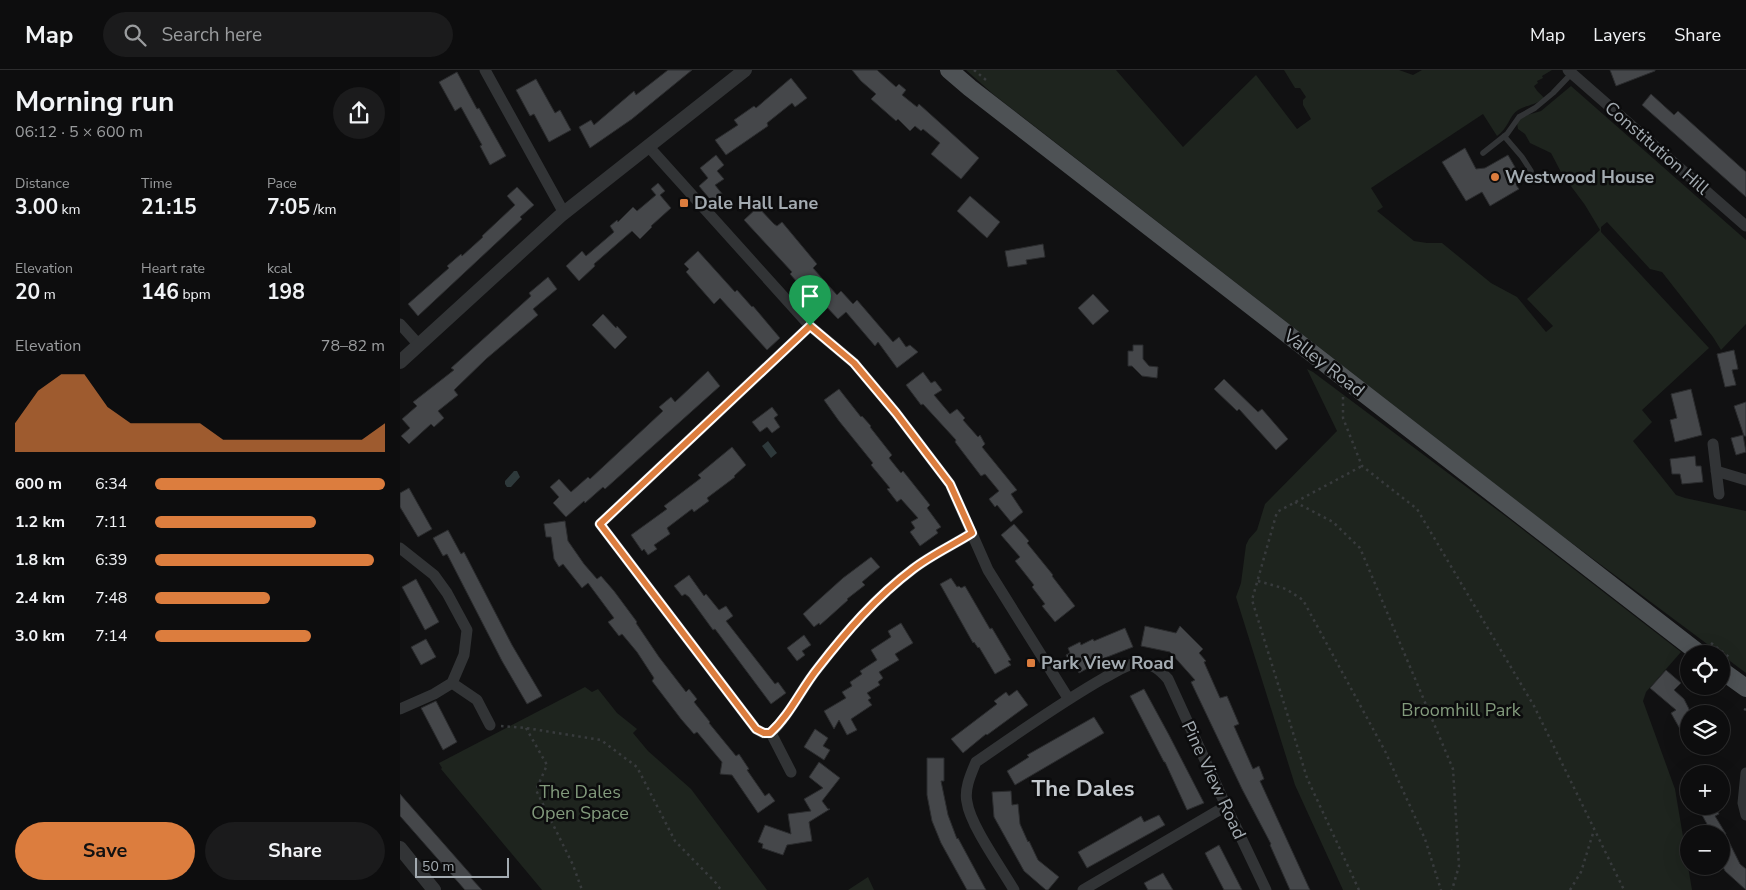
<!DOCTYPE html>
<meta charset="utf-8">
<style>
:root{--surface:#0d0d0e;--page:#1b1b1c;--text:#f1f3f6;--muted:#9a9c9e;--line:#2d2d2e;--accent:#dc7d3e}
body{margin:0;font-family:"Nunito Sans",sans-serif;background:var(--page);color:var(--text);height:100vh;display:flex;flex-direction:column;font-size:19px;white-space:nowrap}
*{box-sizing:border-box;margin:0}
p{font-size:16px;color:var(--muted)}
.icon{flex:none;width:28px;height:28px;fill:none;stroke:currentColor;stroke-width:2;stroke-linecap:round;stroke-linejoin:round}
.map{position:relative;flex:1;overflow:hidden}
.sheet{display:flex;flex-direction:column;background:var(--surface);width:400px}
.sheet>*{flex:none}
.tools{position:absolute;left:1280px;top:575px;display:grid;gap:10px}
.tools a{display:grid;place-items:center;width:50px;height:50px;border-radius:50%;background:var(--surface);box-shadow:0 5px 20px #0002,0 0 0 1px var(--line);font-size:25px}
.scale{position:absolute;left:15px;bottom:12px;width:94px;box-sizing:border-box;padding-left:5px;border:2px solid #a3abb1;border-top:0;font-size:14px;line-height:18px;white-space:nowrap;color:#a3abb1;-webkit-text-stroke:4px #0c0c0d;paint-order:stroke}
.pin{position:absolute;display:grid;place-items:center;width:42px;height:42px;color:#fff;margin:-51px -21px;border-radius:50% 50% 50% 0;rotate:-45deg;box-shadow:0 0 5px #0007}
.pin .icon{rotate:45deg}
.round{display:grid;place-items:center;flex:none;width:52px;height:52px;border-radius:26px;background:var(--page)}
.headline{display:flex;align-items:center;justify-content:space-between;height:85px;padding:0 15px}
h1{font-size:28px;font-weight:700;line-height:38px}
.metrics{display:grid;grid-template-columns:repeat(3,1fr);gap:8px;height:85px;padding:5px 15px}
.metrics div{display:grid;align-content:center}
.metrics b{font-size:21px;font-weight:700}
.metrics small{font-size:14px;font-weight:400}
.metrics p{font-size:14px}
.chart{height:140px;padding:10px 15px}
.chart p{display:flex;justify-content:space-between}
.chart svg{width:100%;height:90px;margin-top:5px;fill:var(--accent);opacity:.7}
.action{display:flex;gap:10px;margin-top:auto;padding:10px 15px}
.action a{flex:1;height:58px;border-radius:30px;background:var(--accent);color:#111;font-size:20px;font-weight:700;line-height:58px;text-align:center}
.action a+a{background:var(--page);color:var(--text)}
ul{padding:0 15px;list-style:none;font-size:16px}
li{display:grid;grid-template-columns:80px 60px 1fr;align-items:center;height:38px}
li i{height:12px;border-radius:6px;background:var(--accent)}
header{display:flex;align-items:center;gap:30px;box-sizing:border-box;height:70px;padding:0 25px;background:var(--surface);border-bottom:1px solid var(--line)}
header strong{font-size:24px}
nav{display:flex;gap:28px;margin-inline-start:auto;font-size:18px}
.search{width:350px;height:45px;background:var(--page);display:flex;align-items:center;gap:12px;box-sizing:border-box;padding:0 18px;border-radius:28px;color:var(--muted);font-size:19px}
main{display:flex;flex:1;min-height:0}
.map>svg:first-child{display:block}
</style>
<header>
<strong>Map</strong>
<div class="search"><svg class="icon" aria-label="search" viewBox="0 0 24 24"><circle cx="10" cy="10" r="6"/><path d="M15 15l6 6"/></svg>Search here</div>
<nav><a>Map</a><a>Layers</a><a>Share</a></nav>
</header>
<main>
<section class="sheet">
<div class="headline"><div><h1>Morning run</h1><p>06:12 · 5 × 600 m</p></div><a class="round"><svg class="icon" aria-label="share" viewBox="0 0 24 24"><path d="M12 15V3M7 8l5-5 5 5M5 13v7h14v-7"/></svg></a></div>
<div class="metrics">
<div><p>Distance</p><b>3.00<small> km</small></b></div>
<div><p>Time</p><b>21:15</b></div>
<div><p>Pace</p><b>7:05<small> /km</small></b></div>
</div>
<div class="metrics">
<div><p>Elevation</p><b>20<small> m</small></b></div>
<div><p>Heart rate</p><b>146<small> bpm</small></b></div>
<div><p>kcal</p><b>198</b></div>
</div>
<div class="chart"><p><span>Elevation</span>78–82 m</p>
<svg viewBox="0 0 160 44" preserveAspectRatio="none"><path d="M0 44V30L10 14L20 6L30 6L40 22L50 30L60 30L70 30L80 30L90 38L100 38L110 38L120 38L130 38L140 38L150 38L160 30V44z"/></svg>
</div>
<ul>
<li><b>600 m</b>6:34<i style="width:100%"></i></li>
<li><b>1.2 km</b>7:11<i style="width:70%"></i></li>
<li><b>1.8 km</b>6:39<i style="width:95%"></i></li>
<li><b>2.4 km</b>7:48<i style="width:50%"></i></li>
<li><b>3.0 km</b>7:14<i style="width:68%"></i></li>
</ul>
<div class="action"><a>Save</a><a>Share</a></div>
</section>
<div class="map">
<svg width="1346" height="820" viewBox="0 0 1346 820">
<rect width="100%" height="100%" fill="#111112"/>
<!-- green -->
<path fill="#1e241e" d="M566,0H716L783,77L856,5L897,59L911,49L903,35V30L906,27L900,18H895L884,0H999L1013,5L1022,0H1152L1142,6L1143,8L1137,11L1138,13L1134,16C1137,22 1141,24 1144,28C1134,36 1126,35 1118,40C1109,46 1108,59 1097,66L1083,44L971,118L983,137L977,141L1014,171L1027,173H1042L1091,213L1117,227L1146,262L1153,256L1127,229L1200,160L1185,135L1162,104L1151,83L1130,73L1125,64L1118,59L1117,53L1121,47L1141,41L1171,16L1346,170V254L1321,280L1313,267L1262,202L1250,199L1207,152L1201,157V162L1309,278L1242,340L1252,352L1233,371L1276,425L1285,428L1346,441V603L1153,459L593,24Z
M907,299L913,302L1108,448L1281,582L1246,622L1243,631L1275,719L1292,820H943L895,715L836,527L841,513L846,475L849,469L857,460L865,434L937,361Z
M185,617L192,622L198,619L217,643L237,659L233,663L248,681L291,719L367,820H142L41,699L42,698L39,693Z
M468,807L474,820H448Z"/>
<!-- water -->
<path fill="#2e393b" d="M368,371L377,383L371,388L362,376Z
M114,401H117L120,407L111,417H107L105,414V411Z"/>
<!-- building -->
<path fill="#45474a" stroke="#2b2c2e" d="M268,0H292L232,49L190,78L179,57L191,50L194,55L234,21L236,25Z
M452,0H477L496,17L499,14L506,20L502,25L517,37L519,34L579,88L561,109L531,84L540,73L523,59L521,61L515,56L510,61L498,49L496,51L471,29L476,24L461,11Z
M1210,0H1255V1L1216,16Z
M57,2L77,39L79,38L106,86L90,95L80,76L82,75L61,37L55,41L39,12Z
M391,8L407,28L395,37L392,33L367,53L368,56L326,85L315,70L338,55L334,50L354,36L356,38Z
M136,9L155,43L160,40L171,60L149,72L134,44L130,46L116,20Z
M1251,24L1274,45L1278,41L1346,102V127L1242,35Z
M1065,78L1076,99L1085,98L1108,85L1123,111L1116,115L1119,119L1090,136L1082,122L1066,131L1042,92Z
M316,85L324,95L317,101L324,109L315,115L323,125L313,133L299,116L308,108L300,98Z
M258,113L265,121L260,125L271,138L251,156L252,157L240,169L232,161L194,194L195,196L179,211L166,196L182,181L186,186L214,162L210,156L217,150L218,152L233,137L237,141L256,125L251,119Z
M117,117L134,135L120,147L122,149L18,246L8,234L49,198L47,196L61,184L62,186L83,167L82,166L115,135L107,126Z
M570,126L600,152L587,168L557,141Z
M358,137L374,154L377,156L382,152L417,194L413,198L437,225L441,221L453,234L457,230L493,272L499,267L506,277L510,275L518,282L497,298L478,272L475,276L446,242L438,249L423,233L421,235L399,210L397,212L390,204L392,202L344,150Z
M643,174L645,187L626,190L627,194L608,197L605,181Z
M298,181L335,222L337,220L352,237L353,236L380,268L367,280L320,228L314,234L286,202L289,199L284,194Z
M148,207L157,219L133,239L138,245L86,289L54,320L58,325L38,341L44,348L34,357L31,354L9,374L1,366L10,358L2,349L17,336L13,332L54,300L51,298L131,226L129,223Z
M693,224L709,241L693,255L678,238Z
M203,244L216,258L217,256L227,267L215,279L192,255Z
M733,275H743V289L749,296L758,297L757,308L742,306L732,296H728V281H733Z
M1334,280L1338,299L1332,300L1336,315L1325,317L1317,284Z
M308,301L320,316L205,419L203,417L185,433L184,431L166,447L153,433L159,427L150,417L159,409L171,422L188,407L190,409L263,341L259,337L271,327L275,332Z
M523,302L531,313L535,311L542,320L534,325L550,344L557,339L565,348L563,350L578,367L580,365L585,374L582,377L617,420L611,424L623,442L611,452L597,435L595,437L589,429L599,421L585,404L581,406L555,372L556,370L523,334L521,335L506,315Z
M824,309L858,342L862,339L888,369L876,380L839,339L837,341L814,319Z
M439,319L461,347L462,346L471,356L470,357L492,385L489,388L501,403L503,401L530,435L527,438L541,457L536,460L538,463L520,476L510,462L515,458L511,452L518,448L501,429L497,432L487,419L490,418L471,395L473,393L439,351L424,330Z
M1291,319L1302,365L1275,372L1270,350L1277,348L1271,324Z
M1346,332V366H1344L1334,336Z
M372,337L378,345L374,348L380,357L372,363L367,357L360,362L352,352Z
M1343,365L1346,382L1336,385L1331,368Z
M332,377L346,395L334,406L335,407L307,428L309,431L294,442L292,439L267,458L270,464L254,475L257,479L248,485L244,479L242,481L231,465L267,439L264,436L301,408L298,405Z
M1295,386L1296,396H1301L1303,412L1282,414L1280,404H1272L1270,389Z
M9,418L32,459L18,467L0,437V423Z
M165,451L168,471L184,494L197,509L201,506L214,521L237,552L236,553L259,587L286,622L289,619L297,629L294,632L310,652L309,653L336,686L339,684L349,699L347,700L365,726L369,723L375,731L358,743L332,705L320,704L322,692L297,662L294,664L281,649L252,611L254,608L237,582L222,564L219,566L208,552L214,548L188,513L182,518L163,494L159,497L154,489L151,467H146L144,454Z
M614,454L629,471L627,473L653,505L652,506L675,536L655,552L642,536L645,534L632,517L634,515L615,491L620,487L601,465Z
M48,460L61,484L64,482L112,575L142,626L127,634L102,591L47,484L43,486L33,468Z
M471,487L480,497L462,512L465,515L447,529L448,530L428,548L420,555L419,553L414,557L403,544L443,508Z
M289,505L304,526L306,524L319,540L326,536L333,546L326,551L375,614L378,612L386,623L371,634L315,559L313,560L289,527L285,524L282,526L274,516Z
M551,508L557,517L559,516L561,518L565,516L590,559L592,558L611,590L608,591L611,595L595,604L579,577L578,578L574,572L573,573L540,514Z
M16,509L39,552L25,560L2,517Z
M501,553L513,573L495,584L499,590L479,602L483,608L478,612L480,615L467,623L471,628L468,630L472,635L451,649L457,660L447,665L439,650L434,659L424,641L446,628L442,622L452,616L450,612L462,604L460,601L477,590L471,580L491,567L488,561Z
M745,556L776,563L780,556L803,579L799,583L806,591L804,592L820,628L827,626L839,654L834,656L853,699L859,696L864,709L860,711L910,820H890L870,775L871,774L842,719L791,612L795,610L770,582L741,576Z
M725,558L733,577L702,589L703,590L679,603L675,595L672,597L666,585L670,583L668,578L680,572L681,575L693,569L694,571Z
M404,565L411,575L402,581L405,585L397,591L387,578Z
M26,569L36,587L21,595L11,577Z
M1266,600L1281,613L1274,620L1284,629L1289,639V675L1271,643L1276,640L1250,618Z
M744,619L769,665L804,733L787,740L765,692H764L730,626Z
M617,620L628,635L587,665L586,664L563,683L551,669L597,634L594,631L606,622L609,626Z
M36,631L57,672L43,680L21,638Z
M694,647L704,663L615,715L607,701L629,687L627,685Z
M415,659L428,668L423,676L430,680L424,690L404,677Z
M527,688H544V711H541L548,745L557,769L558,768L586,820H567L541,773L532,751L527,725Z
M419,692L440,708L422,731L428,739H430L409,752L412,771L387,775L383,785L362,778L363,774L358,772L365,755L391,764L388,744L411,741L404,729L423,718L409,707Z
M611,721L612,735L618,734L620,754L628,772L629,771L638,790L659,807L648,820H646L624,801L594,747L592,722Z
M0,724L73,807L71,808L82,820H65L0,746Z
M1297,736H1315L1319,744L1315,746L1326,764H1325L1340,794L1346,799V820L1325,801L1321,793V764H1306L1302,757L1307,754Z
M759,745L765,755L687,798L678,782L741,746L744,752Z
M819,775L838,812L842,820H824L810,793L805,783Z
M763,803L773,820H748L744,813Z"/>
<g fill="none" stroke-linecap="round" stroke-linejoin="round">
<!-- path -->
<path stroke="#383b3d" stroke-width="2.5" stroke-dasharray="2.5 4" stroke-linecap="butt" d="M574,0L586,10
M943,327V348L962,396L1017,439L1134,636L1224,820
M895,432L933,452L960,478L1053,699L1059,796L1052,820
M858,511L886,519L903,530L985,681L1025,769L1041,820
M1311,573L1329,587
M1344,639L1346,640
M101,656L126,658L201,670L237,697L275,771L316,813L321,820
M126,658L147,695L136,720L173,795L182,820
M959,820L907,708L852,530L877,442L962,396
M1170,820L1181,802L1194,760"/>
<!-- service -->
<path stroke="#323436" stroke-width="5.5" d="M1104,66L1122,87L1131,101
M1083,83L1107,64L1119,47L1135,38L1153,23L1172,3"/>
<!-- minor -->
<path stroke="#323436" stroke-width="11" d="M85,0L164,143
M1168,0L1346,156
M248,76L410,256L454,293L496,343L550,414L588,500L668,628
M0,254L19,275
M410,256L200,454L356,659L363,663H371C390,645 401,619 418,598C446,562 476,527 513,499C531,485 553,475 572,463
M1313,374L1319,424
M1316,401L1346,410
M0,478L34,505L47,523L67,560L64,585L52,613L34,624L0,639
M52,613L77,630L90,655
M371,663L391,702
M1346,703L1343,733L1346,745
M614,820C602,799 570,755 567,732C564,719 571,704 576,692C618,663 660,633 704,608C714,603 728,593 739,593C752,593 760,600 768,609L826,736L866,820
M683,820L826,736"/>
<!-- tertiary -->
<path stroke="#323436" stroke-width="14" d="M0,292L160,146L345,0
M0,778L34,820"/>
<!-- primary -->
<path stroke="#4e5255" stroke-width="18" d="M549,0L570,18L1300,584
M1321,600L1346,618"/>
</g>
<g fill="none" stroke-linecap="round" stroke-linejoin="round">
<!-- route casing -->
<g stroke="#fff" stroke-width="10">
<path id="route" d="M410,256L454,293L496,343L550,414L572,463C553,475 531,485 513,499C476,527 446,562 418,598C401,619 390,645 370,663H364L356,659L200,454Z"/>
</g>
<!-- route -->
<use href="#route" stroke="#dc7d3e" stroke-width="6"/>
</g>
<!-- markers -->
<g fill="#dc7d3e" stroke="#0c0c0d" stroke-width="2">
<circle cx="1095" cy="107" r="5"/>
<rect x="279" y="128" width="10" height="10" rx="2.5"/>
<rect x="626" y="588" width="10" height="10" rx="2.5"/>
</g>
<g text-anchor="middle" stroke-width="5" stroke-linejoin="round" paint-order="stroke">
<!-- street labels -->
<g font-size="18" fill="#a3abb1" stroke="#0c0c0d">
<text transform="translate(1257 78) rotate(41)" y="6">Constitution Hill</text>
<text transform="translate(924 293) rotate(38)" y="6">Valley Road</text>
<text transform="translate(814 710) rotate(65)" y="6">Pine View Road</text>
</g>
<!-- poi labels -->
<g font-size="18" font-weight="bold" fill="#a3abb1" stroke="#0c0c0d" text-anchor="start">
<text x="1105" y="113">Westwood House</text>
<text x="294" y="139">Dale Hall Lane</text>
<text x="641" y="599">Park View Road</text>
</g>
<!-- park labels -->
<g font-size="18" fill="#829a7c" stroke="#0c0c0d">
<text x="1061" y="646">Broomhill Park</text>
<text x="180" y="728">The Dales<tspan x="180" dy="21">Open Space</tspan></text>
</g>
<!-- district labels -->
<g font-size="22" font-weight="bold" fill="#c4c9ce" stroke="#0c0c0d">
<text x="683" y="726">The Dales</text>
</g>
</g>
</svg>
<div class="tools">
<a><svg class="icon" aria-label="locate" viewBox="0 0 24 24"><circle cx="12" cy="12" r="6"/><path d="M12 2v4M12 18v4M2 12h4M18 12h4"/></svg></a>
<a><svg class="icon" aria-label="layers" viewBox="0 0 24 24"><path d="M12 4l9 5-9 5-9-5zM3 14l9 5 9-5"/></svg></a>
<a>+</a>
<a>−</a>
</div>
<div class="scale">50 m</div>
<div class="pin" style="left:410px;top:256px;background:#1e9e55"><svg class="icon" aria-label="arrive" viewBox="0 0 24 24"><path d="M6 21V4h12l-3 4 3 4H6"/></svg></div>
</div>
</main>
